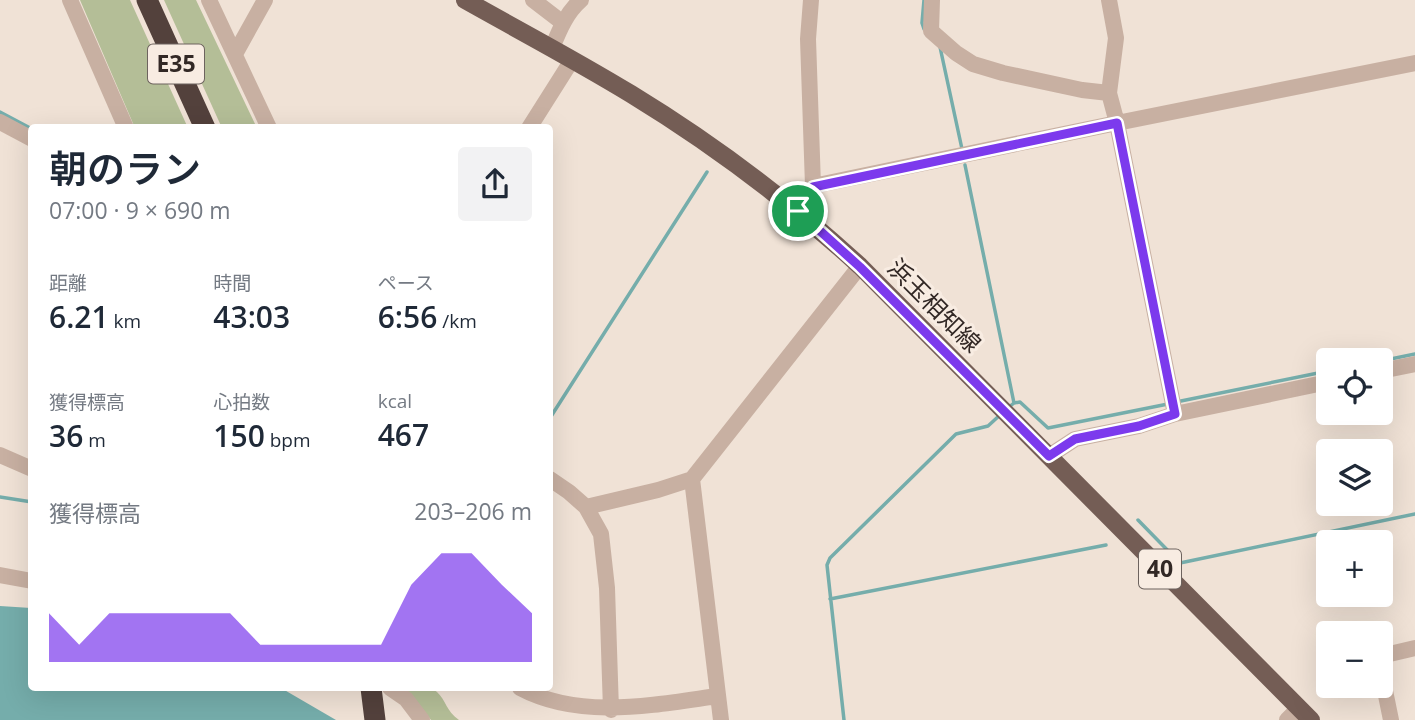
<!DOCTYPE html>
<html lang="ja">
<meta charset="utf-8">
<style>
:root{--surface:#fff;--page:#f2f2f3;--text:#1f2937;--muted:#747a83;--accent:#7c3aed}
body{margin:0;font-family:"Open Sans","Noto Sans JP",sans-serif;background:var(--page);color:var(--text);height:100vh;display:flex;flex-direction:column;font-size:26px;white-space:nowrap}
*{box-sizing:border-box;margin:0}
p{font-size:23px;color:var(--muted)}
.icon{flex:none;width:38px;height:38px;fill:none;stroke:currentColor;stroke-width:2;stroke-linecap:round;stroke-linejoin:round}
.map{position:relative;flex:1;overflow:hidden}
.details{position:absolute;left:28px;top:124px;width:525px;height:567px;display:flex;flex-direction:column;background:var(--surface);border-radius:7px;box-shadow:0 7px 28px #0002}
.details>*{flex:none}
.buttons{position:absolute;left:1316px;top:348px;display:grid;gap:14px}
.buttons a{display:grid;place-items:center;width:77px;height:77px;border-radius:7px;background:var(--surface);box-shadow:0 7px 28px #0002;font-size:35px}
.pin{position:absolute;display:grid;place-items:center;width:60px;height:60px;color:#fff;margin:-30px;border:4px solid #fff;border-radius:50%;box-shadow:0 2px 7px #0007}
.round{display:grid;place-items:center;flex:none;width:74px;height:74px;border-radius:7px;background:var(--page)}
.summary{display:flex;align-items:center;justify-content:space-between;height:119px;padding:0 21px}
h1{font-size:38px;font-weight:600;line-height:52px}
.figures{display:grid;grid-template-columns:repeat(3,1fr);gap:10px;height:119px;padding:7px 21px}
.figures div{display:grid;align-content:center}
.figures b{font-size:30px;font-weight:600}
.figures small{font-size:19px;font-weight:400}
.figures p{font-size:19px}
.chart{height:196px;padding:14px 21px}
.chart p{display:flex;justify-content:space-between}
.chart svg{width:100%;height:126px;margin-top:7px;fill:var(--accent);opacity:.7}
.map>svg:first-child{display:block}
</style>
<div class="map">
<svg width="1415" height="720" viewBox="0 0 1415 720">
<rect width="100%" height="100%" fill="#f0e2d6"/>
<!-- green -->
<path fill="#b4be97" d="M80,0H130L188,128H135Z
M164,0H196L257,128H222Z
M401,688C412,688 428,685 437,692C446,700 446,711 459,720H431L407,691Z"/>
<!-- water -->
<path fill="#75adab" d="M0,606L31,608L32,688H281L336,720H0Z"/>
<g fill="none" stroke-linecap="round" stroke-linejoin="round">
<!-- stream -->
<path stroke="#75adab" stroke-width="3.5" d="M924,29L922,23L924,0
M940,47L962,149
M0,112L32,129
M965,165L1014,403
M1381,361L1415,354
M1176,402L1328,371
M1009,407L1014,403L1020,402L1048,428L1168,404
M550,418L707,172
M0,497L32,502
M1138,520L1180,563L1415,514
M830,599L1106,545
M844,720L827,565L830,558L956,434L988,426L1000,415"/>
<!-- minor -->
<path stroke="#c8b0a2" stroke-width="16" d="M70,0L126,128
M209,0L269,128
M533,0L563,23
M932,0L931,31L956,53L973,64L1003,73L1082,90L1109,93
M1109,0L1116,38L1109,93L1117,123L1175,414
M552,48C559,31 566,13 581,0
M235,54L265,0
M0,122L32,139
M529,128L572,60
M813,186L1117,123L1415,63
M798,211L813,186L808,39L811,0
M1381,371L1415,364
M0,455L32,469
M1049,456L1075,439L1139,426L1175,414L1328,382
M550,479L569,492L586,507L601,534L607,588L611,710
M692,479L721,720
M586,507L658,490L692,479L860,266
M0,575L32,581
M1381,656L1415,648
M1381,671L1391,720
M390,688L406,699L422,720
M520,688C580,720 653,705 718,696
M1287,720L1299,708"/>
<!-- major -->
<path stroke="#745d55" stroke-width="18" d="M465,0C520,31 577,61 631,94C713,144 790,202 860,266L1311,720"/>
<!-- highway -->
<path stroke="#53413c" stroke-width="21" d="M147,0L205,128
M371,688L375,720"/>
</g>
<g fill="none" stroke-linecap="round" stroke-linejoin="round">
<!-- route casing -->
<g stroke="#fff" stroke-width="14">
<path id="route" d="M1117,123L1175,414L1139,426L1075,439L1049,456L860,267L798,211L813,187Z"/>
</g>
<!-- route -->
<use href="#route" stroke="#7c3aed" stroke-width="9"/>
</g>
<g text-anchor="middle" stroke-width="6" stroke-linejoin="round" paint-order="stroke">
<!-- shield labels -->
<g fill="#f8ece2" stroke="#6d635e" stroke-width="2">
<rect x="148" y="44.5" width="56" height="39" rx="5"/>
<rect x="1139" y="549.5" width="42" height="39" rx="5"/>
</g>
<g font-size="23" font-weight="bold" fill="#322825">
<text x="176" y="72">E35</text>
<text x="1160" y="577">40</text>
</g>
<!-- street labels -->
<g font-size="24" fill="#322825" stroke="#f8ece2">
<text transform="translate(934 306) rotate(45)" y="8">浜玉相知線</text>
</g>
</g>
</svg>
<div class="buttons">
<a><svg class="icon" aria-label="locate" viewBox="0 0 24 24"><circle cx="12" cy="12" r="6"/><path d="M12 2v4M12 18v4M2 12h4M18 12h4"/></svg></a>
<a><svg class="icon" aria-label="layers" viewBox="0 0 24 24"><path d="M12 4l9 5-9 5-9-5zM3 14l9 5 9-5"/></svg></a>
<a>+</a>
<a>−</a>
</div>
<div class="pin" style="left:798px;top:211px;background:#1e9e55"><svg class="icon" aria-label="arrive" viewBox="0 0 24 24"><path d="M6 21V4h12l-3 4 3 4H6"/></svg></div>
<section class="details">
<div class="summary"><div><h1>朝のラン</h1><p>07:00 · 9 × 690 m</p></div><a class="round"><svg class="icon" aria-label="share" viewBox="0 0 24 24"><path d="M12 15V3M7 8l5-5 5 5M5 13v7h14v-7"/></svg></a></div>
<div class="figures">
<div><p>距離</p><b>6.21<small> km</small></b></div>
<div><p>時間</p><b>43:03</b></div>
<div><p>ペース</p><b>6:56<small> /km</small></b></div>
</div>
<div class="figures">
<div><p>獲得標高</p><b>36<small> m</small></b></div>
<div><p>心拍数</p><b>150<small> bpm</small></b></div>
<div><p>kcal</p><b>467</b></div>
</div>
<div class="chart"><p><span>獲得標高</span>203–206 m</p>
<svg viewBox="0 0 160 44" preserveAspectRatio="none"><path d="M0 44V27L10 38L20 27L30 27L40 27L50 27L60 27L70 38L80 38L90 38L100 38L110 38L120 17L130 6L140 6L150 17L160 27V44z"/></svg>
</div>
</section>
</div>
